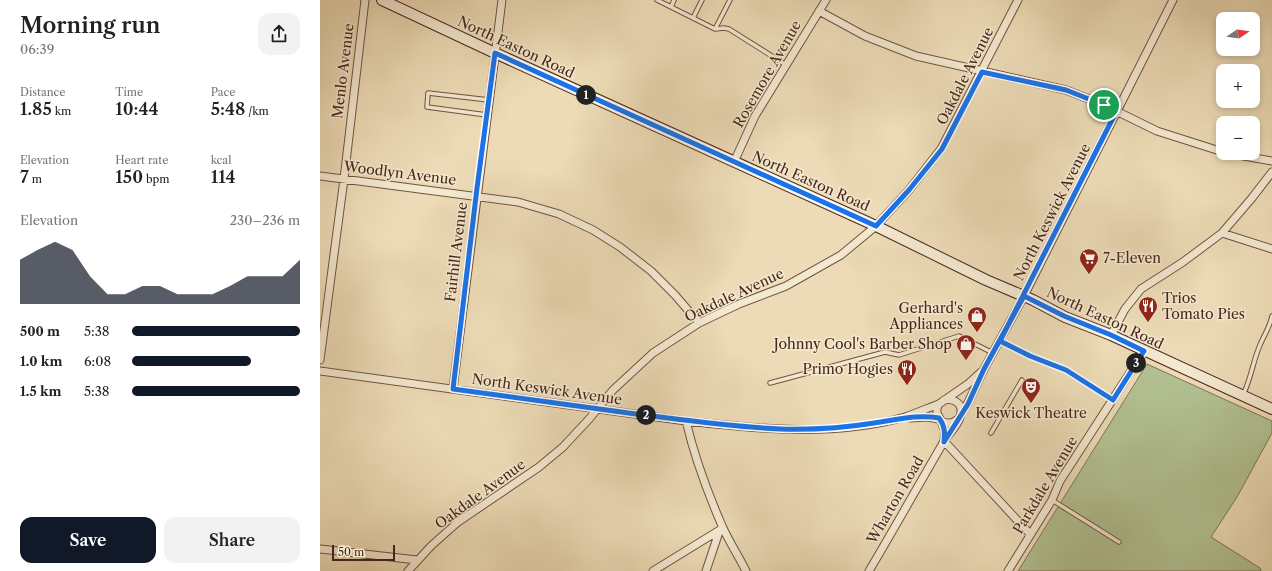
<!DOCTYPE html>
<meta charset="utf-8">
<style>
:root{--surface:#fff;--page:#f2f2f2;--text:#222;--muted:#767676;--accent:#111827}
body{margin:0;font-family:"Libre Caslon Text",serif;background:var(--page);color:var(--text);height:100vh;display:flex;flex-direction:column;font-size:15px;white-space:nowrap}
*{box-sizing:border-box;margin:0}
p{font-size:13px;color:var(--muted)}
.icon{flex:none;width:22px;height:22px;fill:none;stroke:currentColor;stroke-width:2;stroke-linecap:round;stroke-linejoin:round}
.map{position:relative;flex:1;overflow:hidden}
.sheet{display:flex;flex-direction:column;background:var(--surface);width:320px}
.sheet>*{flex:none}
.needle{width:26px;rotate:77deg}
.fabs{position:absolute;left:896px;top:12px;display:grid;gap:8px}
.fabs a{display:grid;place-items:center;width:44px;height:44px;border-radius:8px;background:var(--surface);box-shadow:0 2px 6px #0003;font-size:20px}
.scale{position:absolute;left:12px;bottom:10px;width:63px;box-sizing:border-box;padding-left:4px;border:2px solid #4a2619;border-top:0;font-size:11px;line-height:14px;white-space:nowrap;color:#4a2619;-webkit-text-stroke:3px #f3e8d0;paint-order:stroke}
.pin{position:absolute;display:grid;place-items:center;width:34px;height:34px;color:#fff;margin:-17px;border:2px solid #fff;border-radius:50%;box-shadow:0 1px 4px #0007}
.km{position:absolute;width:20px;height:20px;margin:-10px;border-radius:50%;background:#222;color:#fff;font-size:11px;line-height:20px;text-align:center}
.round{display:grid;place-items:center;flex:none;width:42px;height:42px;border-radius:12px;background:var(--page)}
.overview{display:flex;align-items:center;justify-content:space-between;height:68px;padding:0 20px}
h1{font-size:22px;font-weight:600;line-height:30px}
.metrics{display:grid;grid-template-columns:repeat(3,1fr);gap:6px;height:68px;padding:4px 20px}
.metrics div{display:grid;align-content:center}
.metrics b{font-size:17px;font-weight:600}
.metrics small{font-size:11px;font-weight:400}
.metrics p{font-size:11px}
.chart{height:112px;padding:8px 20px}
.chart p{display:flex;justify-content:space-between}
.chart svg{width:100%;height:72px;margin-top:4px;fill:var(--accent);opacity:.7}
.cta{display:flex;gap:8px;margin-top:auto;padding:8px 20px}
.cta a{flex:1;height:46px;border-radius:12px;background:var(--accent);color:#fff;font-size:16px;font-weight:600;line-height:46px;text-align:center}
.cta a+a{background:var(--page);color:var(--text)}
ul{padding:0 20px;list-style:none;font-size:13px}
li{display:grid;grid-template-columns:64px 48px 1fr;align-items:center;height:30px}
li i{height:10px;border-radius:5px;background:var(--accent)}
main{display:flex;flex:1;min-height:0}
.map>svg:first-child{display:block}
</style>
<main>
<section class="sheet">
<div class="overview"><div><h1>Morning run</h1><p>06:39</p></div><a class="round"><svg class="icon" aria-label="share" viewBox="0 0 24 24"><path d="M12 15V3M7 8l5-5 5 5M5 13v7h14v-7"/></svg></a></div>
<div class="metrics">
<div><p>Distance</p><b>1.85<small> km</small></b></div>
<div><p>Time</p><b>10:44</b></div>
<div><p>Pace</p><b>5:48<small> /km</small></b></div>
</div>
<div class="metrics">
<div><p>Elevation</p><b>7<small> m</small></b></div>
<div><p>Heart rate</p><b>150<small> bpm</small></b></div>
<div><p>kcal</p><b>114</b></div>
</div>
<div class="chart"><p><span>Elevation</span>230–236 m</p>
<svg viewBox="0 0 160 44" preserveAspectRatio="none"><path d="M0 44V17L10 11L20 6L30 11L40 27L50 38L60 38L70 33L80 33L90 38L100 38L110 38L120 33L130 27L140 27L150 27L160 17V44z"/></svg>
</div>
<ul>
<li><b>500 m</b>5:38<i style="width:100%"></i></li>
<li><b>1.0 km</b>6:08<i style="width:71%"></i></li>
<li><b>1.5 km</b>5:38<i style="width:100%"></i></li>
</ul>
<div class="cta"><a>Save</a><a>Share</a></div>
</section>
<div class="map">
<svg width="952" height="571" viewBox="0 0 952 571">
<rect width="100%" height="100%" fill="#ecdbb6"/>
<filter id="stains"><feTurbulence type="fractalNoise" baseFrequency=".005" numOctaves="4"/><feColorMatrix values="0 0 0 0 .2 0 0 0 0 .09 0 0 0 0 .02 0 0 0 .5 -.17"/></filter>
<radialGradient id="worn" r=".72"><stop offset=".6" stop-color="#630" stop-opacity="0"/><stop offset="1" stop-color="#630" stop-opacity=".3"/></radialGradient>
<!-- green -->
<path fill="#b2c192" stroke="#7e7456" d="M827,364L952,421V433L917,497L891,537L940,568L941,571H698Z"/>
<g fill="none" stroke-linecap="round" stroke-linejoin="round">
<!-- lane casing -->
<g stroke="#725340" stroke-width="5.5">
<path id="lane" d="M337,0L395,29L404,28L409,29L466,65
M351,7L354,0
M373,18L382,0
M395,29L410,0
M167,115L107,107L108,93L169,100
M680,341L710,356L746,370L793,400
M450,383L565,352L579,355L639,336L673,353
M923,395C931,379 933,361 940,345C944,335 950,327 952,316
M671,433L702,380
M732,500L799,542"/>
</g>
<!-- street casing -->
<g stroke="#725340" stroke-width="9">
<path id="street" d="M499,11L545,36L596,56L746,90L784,105L837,131L903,152
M907,153L952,161
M414,162L435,116L506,0
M0,176L198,202L239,214L273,230L300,247L331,271L355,295L379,323
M902,233L952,249
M791,335L805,309L821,289L863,262L902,233L932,198L952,172
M0,360L24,179L45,0
M0,371L366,421C438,429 514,437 585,417C597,413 608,408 619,404
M133,389L182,0
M641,414L647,405L664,369L704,296L853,0
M590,418L608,417L619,419
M638,419C633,424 627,424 621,421L617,413V408L619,404L648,384L661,372
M366,421C374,455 389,496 403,528C410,543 419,557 426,571
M621,421L625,431L624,441
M624,441L710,534
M0,549L97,560
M88,571L111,546L138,522L219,467L243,447L270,418L293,390L333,353L379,323L419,304L466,286L521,255L556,226L589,190L621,149L698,0
M333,571L403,528
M386,571L399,532
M549,571C574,529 598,486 623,443C628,434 641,423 641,412C642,402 632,398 624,400
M688,571L732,500L740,481L824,351"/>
</g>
<!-- secondary casing -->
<g stroke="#4a2619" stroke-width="12">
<path id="secondary" d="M62,0L175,53L556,226L666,280L713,300L745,317L791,335L952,409"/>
</g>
<!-- lane -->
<use href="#lane" stroke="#f3e8d0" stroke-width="3.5"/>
<!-- street -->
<use href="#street" stroke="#f3e8d0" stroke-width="7"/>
<!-- secondary -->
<use href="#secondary" stroke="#f3e8d0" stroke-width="10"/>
</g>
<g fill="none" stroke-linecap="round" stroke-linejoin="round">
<!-- route casing -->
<g stroke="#fff" stroke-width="8">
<path id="route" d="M784,105L746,90L662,72L622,149L589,190L556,226L175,53L157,188L133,389C194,397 255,406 316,414C364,420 412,427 460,429C491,430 523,428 554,423C576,420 597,414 619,418C625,426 625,433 624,442L648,404L664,369L704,296L744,316L791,335L824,351L793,400L746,370L710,356L680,341L796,112L784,105"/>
</g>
<!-- route -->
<use href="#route" stroke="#1a73e8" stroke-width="5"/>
</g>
<!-- icons -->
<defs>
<g id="supermarket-pin" transform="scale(1)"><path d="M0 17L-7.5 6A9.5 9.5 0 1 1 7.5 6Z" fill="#8f2418" stroke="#f3e8d0"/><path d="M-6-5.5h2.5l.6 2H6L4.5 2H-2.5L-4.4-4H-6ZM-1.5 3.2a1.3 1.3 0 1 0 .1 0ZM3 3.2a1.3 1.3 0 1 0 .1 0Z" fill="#fff"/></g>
<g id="restaurant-pin" transform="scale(1)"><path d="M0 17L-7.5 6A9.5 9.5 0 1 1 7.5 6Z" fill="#8f2418" stroke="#f3e8d0"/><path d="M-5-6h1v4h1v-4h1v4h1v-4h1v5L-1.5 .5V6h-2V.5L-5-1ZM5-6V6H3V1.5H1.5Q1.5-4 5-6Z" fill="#fff"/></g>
<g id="shop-pin" transform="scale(1)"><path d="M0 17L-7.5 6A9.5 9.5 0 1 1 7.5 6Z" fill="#8f2418" stroke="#f3e8d0"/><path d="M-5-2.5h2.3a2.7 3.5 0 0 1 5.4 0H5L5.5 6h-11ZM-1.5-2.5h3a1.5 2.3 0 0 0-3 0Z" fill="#fff"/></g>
<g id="theatre-pin" transform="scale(1)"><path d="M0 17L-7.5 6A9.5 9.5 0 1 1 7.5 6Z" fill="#8f2418" stroke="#f3e8d0"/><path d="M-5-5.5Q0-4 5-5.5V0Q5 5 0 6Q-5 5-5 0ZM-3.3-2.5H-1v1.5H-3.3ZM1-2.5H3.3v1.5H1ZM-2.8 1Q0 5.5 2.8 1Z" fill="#fff"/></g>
</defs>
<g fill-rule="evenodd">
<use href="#supermarket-pin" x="769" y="258"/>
<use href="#restaurant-pin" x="828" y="306"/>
<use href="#shop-pin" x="657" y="316"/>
<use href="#shop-pin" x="646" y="344"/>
<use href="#restaurant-pin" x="587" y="369"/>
<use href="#theatre-pin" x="711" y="387"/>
</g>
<g text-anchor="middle" stroke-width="3" stroke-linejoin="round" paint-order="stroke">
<!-- street labels -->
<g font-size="14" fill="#4a2619" stroke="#f3e8d0">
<text transform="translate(196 47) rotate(25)" y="5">North Easton Road</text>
<text transform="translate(23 71) rotate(-83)" y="5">Menlo Avenue</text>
<text transform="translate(447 74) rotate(-60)" y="5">Rosemore Avenue</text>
<text transform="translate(645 76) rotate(-63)" y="5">Oakdale Avenue</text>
<text transform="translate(80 173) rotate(7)" y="5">Woodlyn Avenue</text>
<text transform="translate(491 181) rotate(24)" y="5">North Easton Road</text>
<text transform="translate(732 212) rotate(-63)" y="5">North Keswick Avenue</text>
<text transform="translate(136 252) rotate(-83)" y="5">Fairhill Avenue</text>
<text transform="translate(414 295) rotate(-25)" y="5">Oakdale Avenue</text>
<text transform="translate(785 318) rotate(25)" y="5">North Easton Road</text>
<text transform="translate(227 389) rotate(8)" y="5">North Keswick Avenue</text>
<text transform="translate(725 485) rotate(-59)" y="5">Parkdale Avenue</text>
<text transform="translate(160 494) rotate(-36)" y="5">Oakdale Avenue</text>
<text transform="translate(575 500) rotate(-60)" y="5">Wharton Road</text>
</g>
<!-- poi labels -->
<g font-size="14" fill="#4a2619" stroke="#f3e8d0" text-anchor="end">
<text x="783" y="263" text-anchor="start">7-Eleven</text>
<text x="842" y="303" text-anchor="start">Trios<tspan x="842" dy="16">Tomato Pies</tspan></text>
<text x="643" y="313">Gerhard's<tspan x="643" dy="16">Appliances</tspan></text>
<text x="632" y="349">Johnny Cool's Barber Shop</text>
<text x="573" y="374">Primo Hogies</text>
<text x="711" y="418" text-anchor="middle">Keswick Theatre</text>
</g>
</g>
<rect width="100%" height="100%" filter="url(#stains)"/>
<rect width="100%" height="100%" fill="url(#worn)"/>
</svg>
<div class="fabs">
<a><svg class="needle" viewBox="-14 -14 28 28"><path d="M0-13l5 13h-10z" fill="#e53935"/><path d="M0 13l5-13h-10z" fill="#767676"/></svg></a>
<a>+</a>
<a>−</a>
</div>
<div class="scale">50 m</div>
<div class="pin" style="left:784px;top:105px;background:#1e9e55"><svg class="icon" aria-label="arrive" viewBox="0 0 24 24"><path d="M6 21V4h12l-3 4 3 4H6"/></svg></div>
<b class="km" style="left:266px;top:95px">1</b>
<b class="km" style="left:326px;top:415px">2</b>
<b class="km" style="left:816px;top:363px">3</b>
</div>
</main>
